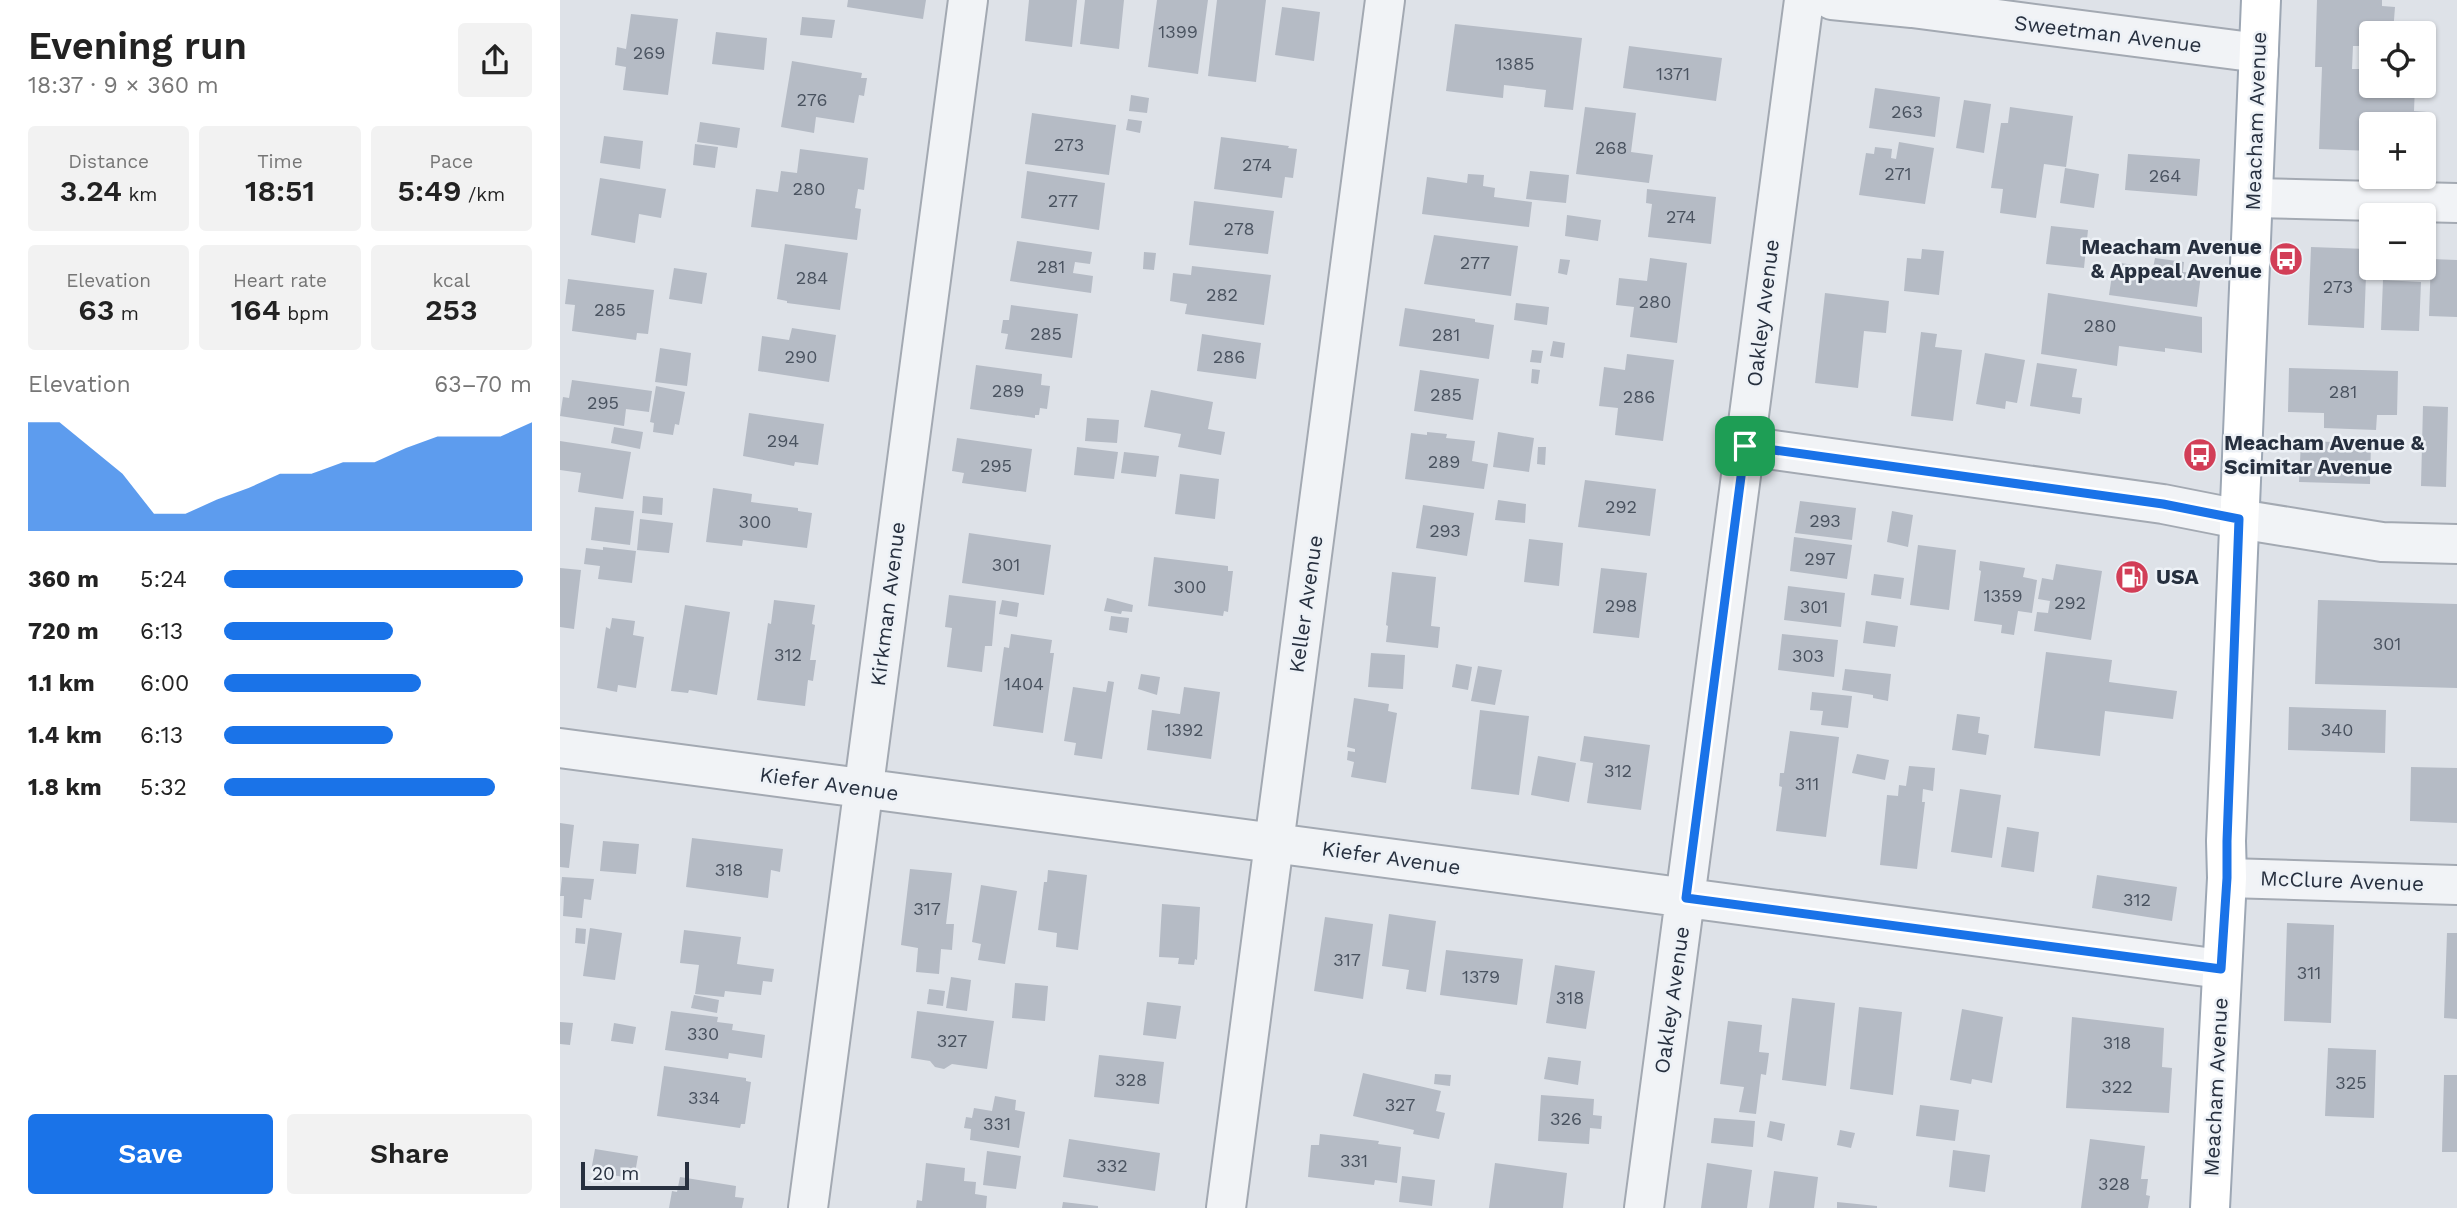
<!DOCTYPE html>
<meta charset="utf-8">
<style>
:root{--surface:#fff;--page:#f2f2f2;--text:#222;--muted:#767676;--accent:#1a73e8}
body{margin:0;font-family:"Work Sans",sans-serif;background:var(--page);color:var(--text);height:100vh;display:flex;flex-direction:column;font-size:26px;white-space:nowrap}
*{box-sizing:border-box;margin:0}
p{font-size:23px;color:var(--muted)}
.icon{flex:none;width:38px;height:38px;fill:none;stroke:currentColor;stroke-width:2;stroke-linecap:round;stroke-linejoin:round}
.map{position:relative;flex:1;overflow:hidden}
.sheet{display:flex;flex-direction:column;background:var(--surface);width:560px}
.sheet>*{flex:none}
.tools{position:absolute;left:1799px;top:21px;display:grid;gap:14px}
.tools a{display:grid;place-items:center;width:77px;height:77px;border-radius:7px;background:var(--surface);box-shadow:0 2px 5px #0004;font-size:35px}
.scale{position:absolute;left:21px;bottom:18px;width:108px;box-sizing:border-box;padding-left:7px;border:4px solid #27303f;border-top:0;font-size:19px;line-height:24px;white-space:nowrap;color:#27303f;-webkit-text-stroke:5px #edf1f6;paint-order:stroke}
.pin{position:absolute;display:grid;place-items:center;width:60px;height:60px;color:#fff;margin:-30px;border-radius:14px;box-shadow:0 4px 10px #0006}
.round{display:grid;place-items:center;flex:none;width:74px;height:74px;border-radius:7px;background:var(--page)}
.head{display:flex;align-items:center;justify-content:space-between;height:119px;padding:0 28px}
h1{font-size:38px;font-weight:600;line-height:52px}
.stats{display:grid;grid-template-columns:repeat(3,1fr);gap:10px;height:119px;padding:7px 28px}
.stats div{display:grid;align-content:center;border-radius:7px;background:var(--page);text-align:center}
.stats b{font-size:30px;font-weight:600}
.stats small{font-size:19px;font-weight:400}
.stats p{font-size:19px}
.chart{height:196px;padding:14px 28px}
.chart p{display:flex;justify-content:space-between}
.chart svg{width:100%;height:126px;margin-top:7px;fill:var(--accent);opacity:.7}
.primary-button{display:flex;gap:14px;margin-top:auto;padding:14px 28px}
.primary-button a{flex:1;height:80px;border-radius:7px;background:var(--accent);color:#fff;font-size:28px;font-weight:600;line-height:80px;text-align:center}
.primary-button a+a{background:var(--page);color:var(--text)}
ul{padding:0 28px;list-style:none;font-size:23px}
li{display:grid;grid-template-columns:112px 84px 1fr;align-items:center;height:52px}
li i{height:18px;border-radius:9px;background:var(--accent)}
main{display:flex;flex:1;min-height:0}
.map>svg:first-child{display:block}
</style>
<main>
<section class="sheet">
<div class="head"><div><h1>Evening run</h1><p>18:37 · 9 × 360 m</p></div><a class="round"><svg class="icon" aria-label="share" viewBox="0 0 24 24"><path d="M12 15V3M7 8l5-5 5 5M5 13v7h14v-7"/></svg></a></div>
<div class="stats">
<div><p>Distance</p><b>3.24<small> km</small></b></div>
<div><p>Time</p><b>18:51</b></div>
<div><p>Pace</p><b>5:49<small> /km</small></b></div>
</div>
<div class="stats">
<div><p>Elevation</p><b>63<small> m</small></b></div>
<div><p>Heart rate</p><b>164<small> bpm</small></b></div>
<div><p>kcal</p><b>253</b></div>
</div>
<div class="chart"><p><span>Elevation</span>63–70 m</p>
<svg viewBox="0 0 160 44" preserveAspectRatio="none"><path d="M0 44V6L10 6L20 15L30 24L40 38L50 38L60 33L70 29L80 24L90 24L100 20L110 20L120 15L130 11L140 11L150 11L160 6V44z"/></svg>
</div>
<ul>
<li><b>360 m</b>5:24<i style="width:97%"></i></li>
<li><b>720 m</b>6:13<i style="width:55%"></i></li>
<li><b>1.1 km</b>6:00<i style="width:64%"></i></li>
<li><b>1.4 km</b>6:13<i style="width:55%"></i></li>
<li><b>1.8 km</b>5:32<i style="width:88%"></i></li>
</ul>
<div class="primary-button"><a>Save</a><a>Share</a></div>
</section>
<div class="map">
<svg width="1897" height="1208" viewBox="0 0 1897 1208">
<rect width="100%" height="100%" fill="#dee2e8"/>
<!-- building -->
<path fill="#b5bbc5" d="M288,0H366L363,19L287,7Z
M469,0H517L512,47L465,41Z
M525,0H564L559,49L520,44Z
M597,0H648L638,74L588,67Z
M657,0H706L696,82L648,76Z
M1757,0H1822V6L1835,7L1833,33H1811V46H1793L1792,69H1811V86H1855L1854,111L1867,112L1866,136H1864V124H1811V151L1759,149L1762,67H1755Z
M722,7L760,12L754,61L715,55Z
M71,14L118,19L108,95L63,90L66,67L55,65L57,47L66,49Z
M242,17L275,20L272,38L240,35Z
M895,24L1022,38L1013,110L984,107L986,90L944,85L943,98L886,91Z
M156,32L207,38L204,70L152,64Z
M1069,46L1162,58L1156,101L1063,88Z
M232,61L302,73L301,78H307L304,96L299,95L294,123L256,117L254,133L221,127Z
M1315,88L1380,97L1375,137L1309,128Z
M571,95L589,98L587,113L569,111Z
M1404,100L1431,104L1424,153L1396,148Z
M1025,107L1076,113L1071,152L1093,155L1089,183L1016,174Z
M1450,107L1513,116L1506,167L1484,164L1476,218L1440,213L1443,189L1431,188L1441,123H1448Z
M472,113L556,125L549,175L465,164Z
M568,119L582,121L580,133L566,130Z
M140,122L180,128L177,148L137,142Z
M44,136L83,141L80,169L40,163Z
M661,137L729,146L728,148L737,149L733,178L725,177L722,198L654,189Z
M1339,142L1374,148L1365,204L1299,195L1306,153L1314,154L1315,147L1332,149L1331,158L1336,159Z
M135,144L158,147L155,168L133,165Z
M240,149L308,158L304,190L298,189L295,208L301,209L297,240L191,227L196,189L218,192L221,171L237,173Z
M1568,154L1640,159L1637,196L1565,190Z
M1505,168L1539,174L1534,208L1500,203Z
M467,171L545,183L539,230L461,218Z
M970,171L1009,175L1006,203L966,199Z
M908,174L924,175L923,186L935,188L934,197L972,202L969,227L862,214L867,177L907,183Z
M40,178L106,189L101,218L79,214L75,243L31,235Z
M1087,189L1156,197L1151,244L1088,237L1092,204L1086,203Z
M634,201L714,211L708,254L629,245Z
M1007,215L1041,220L1038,241L1005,236Z
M1491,226L1528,230L1524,268L1486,264Z
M874,235L958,246L951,296L864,284Z
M457,241L532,252L530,264L515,262L513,273L533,276L531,293L450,281Z
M225,244L288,253L280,310L227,303V301L217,299Z
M1751,247L1807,249L1804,328L1748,325Z
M1362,249L1384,251L1379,295L1344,291L1347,258L1361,259Z
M584,252L596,253L594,270L583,269Z
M1090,258L1127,263L1117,343L1070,337L1074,307L1056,305L1059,278L1087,281Z
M1595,258L1624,262L1623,272L1641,274L1637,307L1549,295L1554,262L1593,268Z
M1000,259L1010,260L1007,275L998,273Z
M1871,259L1897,260V317L1869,316Z
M632,266L711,275L704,325L625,314L627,304L610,301L613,273L631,275Z
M114,268L147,273L142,304L109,299Z
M8,279L94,290L88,334L77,333L76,340L12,331L15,305L5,304Z
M1823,280L1861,282L1859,331L1821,330Z
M1265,293L1329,301L1326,333L1304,331L1298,388L1255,383Z
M1488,293L1642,317V353L1605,348V352L1559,346L1557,366L1481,354Z
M956,303L989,307L987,325L954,320Z
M451,305L518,314L512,358L445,349L448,334L441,333L443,320H449Z
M845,308L915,319V322L934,325L929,359L839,346Z
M232,328L276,335L269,382L198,371L202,336L229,340Z
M1361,332L1377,334L1375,347L1402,350L1393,421L1351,416Z
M642,334L701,343L696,379L637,371Z
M993,341L1005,343L1003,358L990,356Z
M100,348L131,353L127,386L95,382Z
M972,350L983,351L981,363L970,362Z
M1425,353L1465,360L1457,403L1446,401L1445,409L1416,404Z
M1067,354L1114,360L1103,441L1055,435L1058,408L1039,406L1044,367L1065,370Z
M1477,363L1517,369L1512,397L1522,398L1520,414L1470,406Z
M416,365L482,374L481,385L490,386L487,409L480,408L479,415H475V418L410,409Z
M1729,368L1838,371L1837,415H1817L1816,430L1764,428V413L1728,412Z
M972,369L980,370L978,384L971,383Z
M860,370L919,379L913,420L854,411Z
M12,380L92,391L89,412L66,409L64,426L0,416L3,397L9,398Z
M96,386L125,392L119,425L115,424L113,435L93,432L94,423L90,422Z
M591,390L653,402L648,429L665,432L661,455L618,447L621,434L584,427Z
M1863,406L1888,407L1886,487L1861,486Z
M189,413L264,424L258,465L235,462L234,466L183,456Z
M527,418L559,420L557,443L525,441Z
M54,427L83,432L80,449L51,443Z
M867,432L887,434L886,438L915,441L912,461L928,464L924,489L845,479L851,433L867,435Z
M938,432L974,438L969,472L933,467Z
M397,438L472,449L466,492L402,483L404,473L392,471Z
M0,441L71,452L63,499L18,492L21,473L0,470Z
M1741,441L1811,443L1810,484L1739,482Z
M517,447L558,452L554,479L514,475Z
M978,447H986L985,465L977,464Z
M564,452L599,456L596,477L561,473Z
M620,474L659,479L655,519L615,514Z
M1025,480L1096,489L1090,536L1018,527Z
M153,488L192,494L191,502L238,508V511L252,513L247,548L183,540L182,546L146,542Z
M83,496L103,498L102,515L82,513Z
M938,500L966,504L965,523L935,520Z
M1240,501L1296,508L1292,540L1235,533Z
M863,505L914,513L907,556L856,548Z
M35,507L74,511L70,545L31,540Z
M1332,511L1353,515L1348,547L1327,542Z
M80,519L113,523L109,553L77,550Z
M409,533L491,545L484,595L402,583Z
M1234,537L1292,545L1287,579L1230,571Z
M969,539L1003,543L999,586L964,582Z
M1358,545L1396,550L1389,610L1350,605Z
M43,547L76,551L72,583L38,579L40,566L24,564L26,548L43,550Z
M594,557L668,566V571H673L668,612L664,611L663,616L588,606Z
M1420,561L1465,568L1463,577L1477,580L1472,613L1458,611L1454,635L1441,633L1442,625L1414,621L1421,571L1419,570Z
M1496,564L1542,571L1531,640L1474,631L1477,612L1488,613L1490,601L1478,599L1482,578L1493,580Z
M0,568L21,570L14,629L0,627Z
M1041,568L1087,573L1079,638L1033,633Z
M832,572L876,577L871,626L880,627L878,648L826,642L828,626L826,625Z
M1314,574L1344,578L1341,599L1311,595Z
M1228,586L1285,593L1281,627L1224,620Z
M389,595L436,601L432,646H425L422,672L387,667L392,628L385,627Z
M547,598L573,605L572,612L562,611L561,614L544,611Z
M214,600L255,605L252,624L255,625L250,660H256L253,681L248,680L245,706L197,700L208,623L211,624Z
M442,600L459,603L457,617L439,614Z
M1758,600L1897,604V688L1755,684Z
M125,605L170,612L157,695L129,690L128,693L111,691Z
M551,616L569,618L567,633L549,630Z
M52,618L75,621L73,635L84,637L76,688L58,685L57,692L37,688L46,627L50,629Z
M1306,621L1338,626L1335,647L1303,643Z
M451,634L492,640L490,653H494L483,733L433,726L444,647L449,648Z
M1222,634L1278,640L1274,677L1218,670Z
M1486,652L1552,660L1549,682L1617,691L1613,719L1545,711L1540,756L1474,748Z
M811,653L845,655L843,689L808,687Z
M896,664L912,667L908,690L892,687Z
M918,666L942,670L935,705L911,701Z
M1285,669L1331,674L1328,701L1313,698V695L1282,690Z
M581,674L600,677L597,695L578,689Z
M548,681L554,682L542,759L514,755L516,743L504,741L513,687L546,692Z
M624,687L660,692L651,759L587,750L592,710L620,714Z
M1252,692L1292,696L1288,728L1261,725L1263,711L1250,710Z
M794,698L829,704L828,711L837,713L826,783L791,777L794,762L787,760L788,751L795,752V749L787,747Z
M1729,707L1826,710L1825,753L1728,750Z
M920,710L969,716L959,795L911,789Z
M1397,714L1420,717L1418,733L1429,735L1426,755L1392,750Z
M1230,731L1279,737L1266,837L1216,831L1222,787L1219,786L1220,773H1224Z
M1024,736L1090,745L1081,810L1027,803L1033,763L1020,761Z
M1297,754L1329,760L1325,780L1292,773Z
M978,756L1016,763L1009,802L971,795Z
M1349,766L1375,768L1373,791L1363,789L1362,802H1365L1357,869L1320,865L1327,795L1338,796L1339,785L1346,786Z
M1851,767L1897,768V823L1850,821Z
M1400,789L1441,795L1432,858L1391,852Z
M0,823L14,825L9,868L0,867Z
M1447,827L1479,832L1474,872L1441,867Z
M132,838L223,849L220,872L211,870L208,898L126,887Z
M43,841L79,844L76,874L40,871Z
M350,869L392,873L386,924H394L392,950L381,949L379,974L356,972L358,948L341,945Z
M488,870L527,875L518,950L496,947L497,933L478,930L484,882H487Z
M1537,875L1617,887L1612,921L1532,908Z
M2,877L34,879L31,900L24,899L22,918L3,916L4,896H0Z
M421,885L457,891L445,964L418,960L421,944L412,942Z
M602,904L640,907L637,960L635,959L634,965L618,964L619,958L599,957Z
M829,914L876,921L866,992L846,989L849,970L822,966Z
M765,917L813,924L803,999L754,991Z
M1727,923L1774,925L1771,1023L1724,1021Z
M16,928L26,929L25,944L15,943Z
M30,928L62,933L55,980L23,976Z
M124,930L181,937L177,964L214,969L212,982L203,981L201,995L165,991L164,997L135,994L139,965L120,963Z
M1887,933H1897V1019L1884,1018Z
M886,950L963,959L957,1005L880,995Z
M995,965L1035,971L1026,1029L986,1023Z
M391,977L411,980L407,1011L386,1008Z
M455,983L488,986L485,1021L452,1018Z
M369,989L385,991L383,1006L367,1004Z
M134,995L159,1000L157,1013L131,1008Z
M1232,998L1275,1003L1266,1086L1222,1080Z
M587,1002L621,1006L616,1039L583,1035Z
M1299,1007L1342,1012L1333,1095L1290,1089Z
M1402,1009L1443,1017L1432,1083L1412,1079L1411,1084L1390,1080Z
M111,1011L158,1017L157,1022L173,1024L172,1030L205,1035L202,1058L169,1053L168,1059L105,1050Z
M357,1011L434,1021L427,1069L392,1064L384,1069L375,1067L370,1061L351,1058Z
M1512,1017L1604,1028L1602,1067L1612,1068L1609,1113L1506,1108Z
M1168,1021L1202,1025L1199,1052L1209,1053L1206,1075L1201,1074L1196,1114L1179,1112L1184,1087L1160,1084Z
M0,1022L13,1023L10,1045L0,1044Z
M54,1023L76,1027L73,1044L51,1041Z
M1768,1048L1816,1050L1814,1118L1765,1116Z
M539,1055L604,1062L599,1104L534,1097Z
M988,1057L1021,1061L1018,1085L984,1079Z
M104,1066L186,1078V1081L191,1082L185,1124H181L180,1128L97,1116Z
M803,1073L881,1091L876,1111L885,1113L879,1139L853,1134L854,1130L793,1116Z
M875,1074L891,1075L890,1086L874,1084Z
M1884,1075H1897V1152H1882Z
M981,1095L1034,1099L1033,1115L1042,1116L1041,1129L1030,1128L1029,1144L978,1141Z
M435,1096L456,1100L455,1110L465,1112L459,1148L410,1140L411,1129L404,1128L406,1117L412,1118L414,1108L432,1111Z
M1360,1105L1399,1110L1395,1141L1356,1136Z
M1154,1118L1195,1121L1193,1147L1151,1143Z
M1210,1121L1225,1124L1222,1141L1207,1137Z
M1280,1130L1295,1133L1291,1148L1277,1145Z
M760,1134L819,1141L818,1144L841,1147L837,1183L815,1180L814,1185L748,1177L751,1145H759Z
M509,1139L600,1153L595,1191L503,1177Z
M1530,1139L1585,1146L1581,1179H1588L1586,1195L1590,1196L1588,1208H1521Z
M35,1149L78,1156L74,1179L31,1171Z
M1393,1150L1430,1155L1425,1192L1389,1187Z
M427,1151L461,1156L456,1189L423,1185Z
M366,1163L405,1168L404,1181L416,1182L415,1194L427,1196L426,1208H356L357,1200L362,1201Z
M935,1163L1007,1173L1003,1208H929Z
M1147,1163L1192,1170L1187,1208H1141Z
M1214,1171L1258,1177L1254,1208H1209Z
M842,1176L875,1180L872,1206L839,1202Z
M120,1177L176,1186L175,1197L184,1198L182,1208H109L112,1191L117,1192Z
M503,1202L538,1206V1208H502Z
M1277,1202L1317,1206V1208H1277Z"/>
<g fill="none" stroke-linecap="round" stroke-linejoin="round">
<!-- minor casing -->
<g stroke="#a3a9b2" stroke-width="42">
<path id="minor" d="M1272,0L1352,8L1699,53
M1693,198L1897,203
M1185,446L1603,504L1679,519L1822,542L1897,544
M0,748L1661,969
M1667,878L1897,885
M248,1208L408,0
M666,1208L825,0
M1084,1208L1244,0"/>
</g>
<!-- major casing -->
<g stroke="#9da7b4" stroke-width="42">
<path id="major" d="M1650,1208L1667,878L1666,841L1701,0"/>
</g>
<!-- minor -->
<use href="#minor" stroke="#f1f3f6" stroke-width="38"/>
<!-- major -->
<use href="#major" stroke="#fff" stroke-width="38"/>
</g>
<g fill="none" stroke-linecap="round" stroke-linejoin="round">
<!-- route casing -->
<g stroke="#fff" stroke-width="14">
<path id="route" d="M1185,446L1603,504L1679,519L1667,841V878L1661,969L1126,898Z"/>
</g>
<!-- route -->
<use href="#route" stroke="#1a73e8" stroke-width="9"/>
</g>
<!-- icons -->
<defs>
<g id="bus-disc" transform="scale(1.75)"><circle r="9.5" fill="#d23e57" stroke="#edf1f6"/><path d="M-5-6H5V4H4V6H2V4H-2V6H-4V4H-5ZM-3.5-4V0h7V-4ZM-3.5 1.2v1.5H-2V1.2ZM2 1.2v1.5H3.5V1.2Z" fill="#fff"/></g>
<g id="fuel-disc" transform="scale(1.75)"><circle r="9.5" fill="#d23e57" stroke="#edf1f6"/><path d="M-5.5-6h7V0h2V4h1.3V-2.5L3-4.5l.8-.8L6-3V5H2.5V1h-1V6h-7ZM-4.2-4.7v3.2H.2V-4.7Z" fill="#fff"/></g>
</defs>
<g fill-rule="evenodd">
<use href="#bus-disc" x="1726" y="259"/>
<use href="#bus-disc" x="1640" y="455"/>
<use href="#fuel-disc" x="1572" y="577"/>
</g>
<g text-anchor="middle" stroke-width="5" stroke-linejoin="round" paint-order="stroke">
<!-- number labels -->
<g font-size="18" fill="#4a5360">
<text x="618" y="38">1399</text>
<text x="89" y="59">269</text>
<text x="955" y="70">1385</text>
<text x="1113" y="80">1371</text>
<text x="252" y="106">276</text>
<text x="1347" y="118">263</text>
<text x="509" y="151">273</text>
<text x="1051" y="154">268</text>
<text x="697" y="171">274</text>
<text x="1338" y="180">271</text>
<text x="1605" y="182">264</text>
<text x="249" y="195">280</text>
<text x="503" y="207">277</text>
<text x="1121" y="223">274</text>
<text x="679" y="235">278</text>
<text x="915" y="269">277</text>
<text x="491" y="273">281</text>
<text x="252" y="284">284</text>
<text x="1778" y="293">273</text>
<text x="662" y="301">282</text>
<text x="1095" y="308">280</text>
<text x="50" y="316">285</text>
<text x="1540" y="332">280</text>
<text x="486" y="340">285</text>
<text x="886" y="341">281</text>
<text x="241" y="363">290</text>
<text x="669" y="363">286</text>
<text x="448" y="397">289</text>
<text x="1783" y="398">281</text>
<text x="886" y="401">285</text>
<text x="1079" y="403">286</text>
<text x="43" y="409">295</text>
<text x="223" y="447">294</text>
<text x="884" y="468">289</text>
<text x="436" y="472">295</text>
<text x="1061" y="513">292</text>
<text x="1265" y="527">293</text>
<text x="195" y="528">300</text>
<text x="885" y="537">293</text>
<text x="1260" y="565">297</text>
<text x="446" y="571">301</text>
<text x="630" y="593">300</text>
<text x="1443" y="602">1359</text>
<text x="1510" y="609">292</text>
<text x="1061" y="612">298</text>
<text x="1254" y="613">301</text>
<text x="1827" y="650">301</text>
<text x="228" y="661">312</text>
<text x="1248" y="662">303</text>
<text x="464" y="690">1404</text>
<text x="624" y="736">1392</text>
<text x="1777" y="736">340</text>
<text x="1058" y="777">312</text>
<text x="1247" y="790">311</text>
<text x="169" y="876">318</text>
<text x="1577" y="906">312</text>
<text x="367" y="915">317</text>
<text x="787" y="966">317</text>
<text x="1749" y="979">311</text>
<text x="921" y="983">1379</text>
<text x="1010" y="1004">318</text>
<text x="143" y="1040">330</text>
<text x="392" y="1047">327</text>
<text x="1557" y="1049">318</text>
<text x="571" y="1086">328</text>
<text x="1791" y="1089">325</text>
<text x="1557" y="1093">322</text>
<text x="144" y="1104">334</text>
<text x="840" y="1111">327</text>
<text x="1006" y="1125">326</text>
<text x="437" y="1130">331</text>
<text x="794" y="1167">331</text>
<text x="552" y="1172">332</text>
<text x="1554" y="1190">328</text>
</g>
<!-- street labels -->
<g font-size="21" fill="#27303f" stroke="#edf1f6">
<text transform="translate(1548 34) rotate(7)" y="7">Sweetman Avenue</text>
<text transform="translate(1696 121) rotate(-88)" y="7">Meacham Avenue</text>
<text transform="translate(1203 313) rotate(-83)" y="7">Oakley Avenue</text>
<text transform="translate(328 604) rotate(-83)" y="7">Kirkman Avenue</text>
<text transform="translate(746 604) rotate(-82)" y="7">Keller Avenue</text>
<text transform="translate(269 784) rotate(8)" y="7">Kiefer Avenue</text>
<text transform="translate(831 858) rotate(8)" y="7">Kiefer Avenue</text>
<text transform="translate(1782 881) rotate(2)" y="7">McClure Avenue</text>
<text transform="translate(1112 1000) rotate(-82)" y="7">Oakley Avenue</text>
<text transform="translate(1656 1087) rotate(-87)" y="7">Meacham Avenue</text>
</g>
<!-- poi labels -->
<g font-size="21" font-weight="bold" fill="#27303f" stroke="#edf1f6" text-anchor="start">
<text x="1702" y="254" text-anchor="end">Meacham Avenue<tspan x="1702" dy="24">&amp; Appeal Avenue</tspan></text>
<text x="1664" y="450">Meacham Avenue &amp;<tspan x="1664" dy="24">Scimitar Avenue</tspan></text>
<text x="1596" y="584">USA</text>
</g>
</g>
</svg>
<div class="tools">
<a><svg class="icon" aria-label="locate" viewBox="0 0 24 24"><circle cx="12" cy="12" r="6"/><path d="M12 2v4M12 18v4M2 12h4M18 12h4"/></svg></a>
<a>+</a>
<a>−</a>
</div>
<div class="scale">20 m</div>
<div class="pin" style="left:1185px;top:446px;background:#1e9e55"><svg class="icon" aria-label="arrive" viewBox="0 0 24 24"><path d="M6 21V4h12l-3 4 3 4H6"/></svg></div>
</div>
</main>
